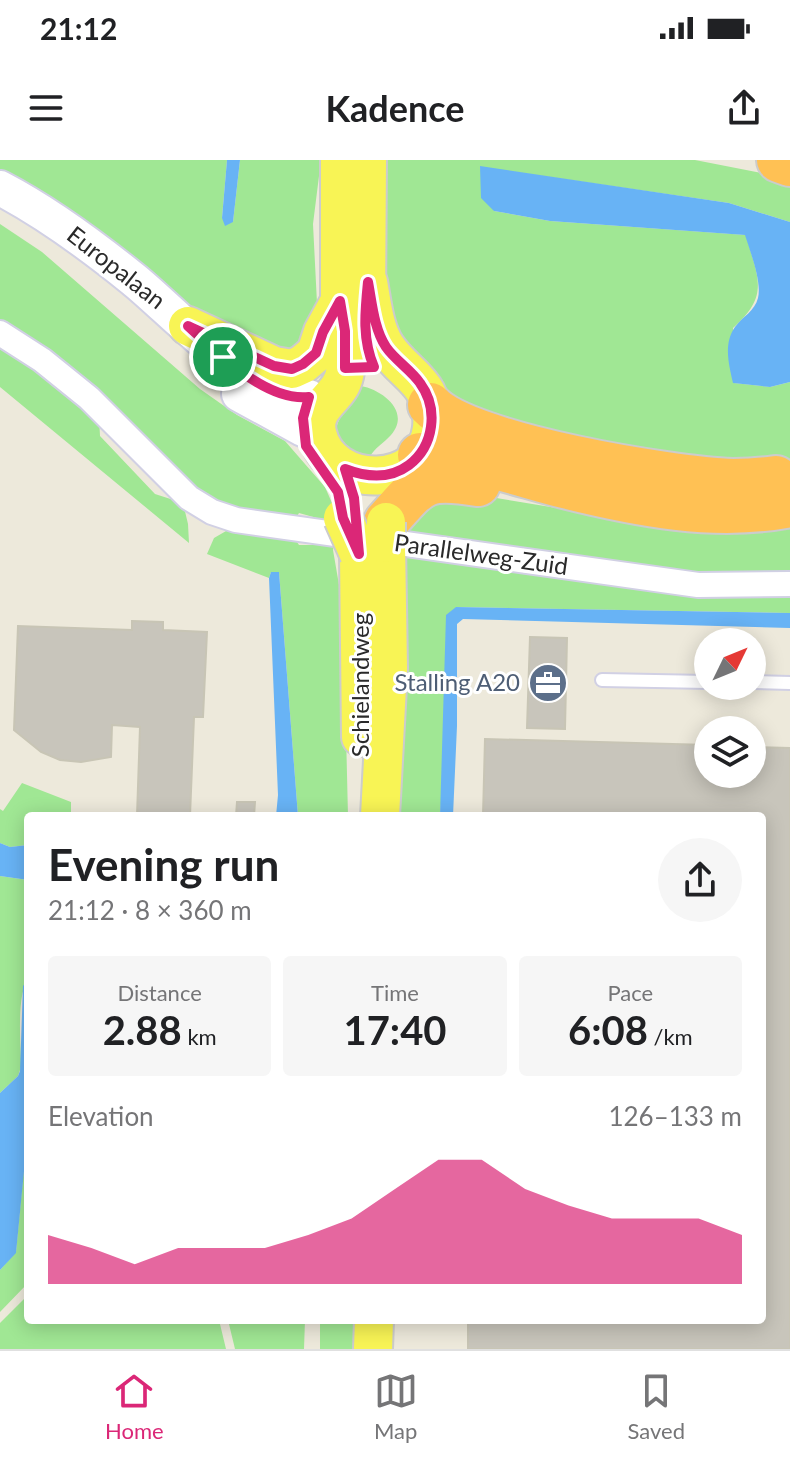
<!DOCTYPE html>
<meta charset="utf-8">
<style>
:root{--surface:#fff;--page:#f6f6f6;--text:#202124;--muted:#757577;--line:#e0e0e0;--accent:#db2777}
body{margin:0;font-family:Lato,sans-serif;background:var(--page);color:var(--text);height:100vh;display:flex;flex-direction:column;font-size:30px;white-space:nowrap}
*{box-sizing:border-box;margin:0}
p{font-size:26px;color:var(--muted)}
.icon{flex:none;width:44px;height:44px;fill:none;stroke:currentColor;stroke-width:2;stroke-linecap:round;stroke-linejoin:round}
.map{position:relative;flex:1;overflow:hidden}
.sheet{position:absolute;left:24px;top:652px;width:742px;height:512px;display:flex;flex-direction:column;background:var(--surface);border-radius:8px;box-shadow:0 4px 20px #0003}
.sheet>*{flex:none}
.needle{width:52px;rotate:47deg}
.controls{position:absolute;left:694px;top:468px;display:grid;gap:16px}
.controls a{display:grid;place-items:center;width:72px;height:72px;border-radius:50%;background:var(--surface);box-shadow:0 4px 20px #0003;font-size:40px}
.pin{position:absolute;display:grid;place-items:center;width:68px;height:68px;color:#fff;margin:-34px;border:4px solid #fff;border-radius:50%;box-shadow:0 2px 8px #0007}
.round{display:grid;place-items:center;flex:none;width:84px;height:84px;border-radius:42px;background:var(--page)}
.headline{display:flex;align-items:center;justify-content:space-between;height:136px;padding:0 24px}
h1{font-size:44px;font-weight:700;line-height:60px}
.figures{display:grid;grid-template-columns:repeat(3,1fr);gap:12px;height:136px;padding:8px 24px}
.figures div{display:grid;align-content:center;border-radius:8px;background:var(--page);text-align:center}
.figures b{font-size:40px;font-weight:700}
.figures small{font-size:22px;font-weight:400}
.figures p{font-size:22px}
.chart{height:224px;padding:16px 24px}
.chart p{display:flex;justify-content:space-between}
.chart svg{width:100%;height:144px;margin-top:8px;fill:var(--accent);opacity:.7}
.status{display:flex;justify-content:space-between;align-items:center;height:56px;padding:0 40px;background:var(--surface);direction:ltr}
.status svg{height:22px;fill:currentColor}
header{display:flex;justify-content:space-between;align-items:center;height:104px;padding:0 24px;background:var(--surface);font-size:36px;font-weight:700}
.tabs{display:flex;justify-content:space-around;align-items:center;height:112px;border-top:2px solid var(--line);background:var(--surface);font-size:22px;color:var(--muted)}
.tabs a{display:grid;justify-items:center;gap:4px}
.tabs .on{color:var(--accent)}
.map>svg:first-child{display:block}
</style>
<div class="status"><b>21:12</b><svg viewBox="0 0 49 12"><path d="M0 12V9h3v3zM5 12V6h3v6zM10 12V3h3v9zM15 12V0h3v12zM26 1h20v11H26zM47 4h2v5h-2z"/></svg></div>
<header><svg class="icon" aria-label="menu" viewBox="0 0 24 24"><path d="M4 6h16M4 12h16M4 18h16"/></svg>Kadence<svg class="icon" aria-label="share" viewBox="0 0 24 24"><path d="M12 15V3M7 8l5-5 5 5M5 13v7h14v-7"/></svg></header>
<div class="map">
<svg width="790" height="1189" viewBox="0 0 790 1189">
<rect width="100%" height="100%" fill="#ede9db"/>
<!-- green -->
<path fill="#a0e794" d="M0,0H227L222,58L233,62L240,0H321L313,64L318,163L297,194L220,172L121,88L0,17Z
M381,0H695L772,15L790,22V62L729,43L480,7L494,51L550,61L746,75C758,119 770,135 733,168L734,223L770,227L790,222V299L741,306L478,263L404,193L384,139Z
M0,64L42,92L200,229L237,255L285,281L325,327L332,343L335,363L299,353L294,361C245,353 225,351 184,321L0,164Z
M0,184L99,257L100,276L155,334L183,343L188,364L189,383L0,227Z
M361,226C383,230 411,252 391,275C384,283 375,287 369,298C313,276 342,259 361,226Z
M460,332L575,351L790,365V417H691L404,378L406,355Z
M233,367L293,376L299,385H334L333,390L343,448L348,656H298L279,412H271L269,418L207,394L214,378Z
M403,396L790,433V453L456,447L440,656H389Z
M22,623L71,642V656H28V685L10,687L0,683V649L3,651Z
M0,716L28,720V820C16,835 21,887 21,907L18,916L0,933Z
M28,965V1123L0,1152V1110L16,1092Z
M28,1135V1160H219L226,1189H0V1163Z
M228,1160H305L304,1189H235Z
M320,1160H361L360,1189H320Z"/>
<!-- water -->
<path fill="#68b3f5" d="M227,0H240L233,62L225,66L222,58Z
M480,6L729,43L790,62V222L770,227L733,223C729,205 723,184 735,167C742,157 755,151 758,138C762,122 750,91 745,75L550,61L494,51L481,38Z
M271,412H279L298,656H276L278,635L269,418Z
M456,447L790,453V468L463,459L457,464V566L453,656H440L446,455Z
M0,683L10,687L28,685V720L0,716Z
M28,820V965L25,1001L16,1093L0,1110V933L18,916L20,911L23,826Z"/>
<!-- building -->
<path fill="#c8c5bb" stroke="#c8c5b5" stroke-width="2" d="M132,461L163,462V470L207,472L203,557H194L190,656H137L140,567L112,565L111,597L81,602L60,600L41,592L14,570L18,466L132,470Z
M530,477L567,478L565,569L527,568Z
M485,579L708,585V614H752V587L790,588V1189H468V1160H762V656H483Z
M237,642H255L254,656H236Z"/>
<g fill="none" stroke-linecap="round" stroke-linejoin="round">
<!-- service casing -->
<g stroke="#d1d0e4" stroke-width="16">
<path id="service" d="M602,520L708,522
M752,522L790,523"/>
</g>
<!-- minor casing -->
<g stroke="#d1d0e4" stroke-width="28">
<path id="minor" d="M0,173L42,200L89,238L189,338L212,352L236,360L698,425L790,424"/>
</g>
<!-- secondary casing -->
<g stroke="#d1d0e4" stroke-width="38">
<path id="secondary" d="M0,28C48,53 91,85 133,119C173,151 256,243 309,237
M239,234L303,269"/>
</g>
<!-- primary casing -->
<g stroke="#ccc" stroke-width="42">
<path id="primary" d="M340,141C344,162 352,207 340,226C331,241 312,250 317,273C330,331 425,330 432,268C436,222 406,217 386,187C374,169 372,143 368,122
M366,146L367,0
M335,165L340,141V0
M188,166L274,206L292,209L303,204L316,193L323,172L340,141
M359,395L361,577
M380,656L388,508L386,383
M373,1189L374,1160"/>
</g>
<!-- motorway casing -->
<g stroke="#ccc" stroke-width="48">
<path id="motorway" d="M779,0L790,4
M430,245C468,286 673,319 733,321C747,321 762,320 776,318
M420,295C469,296 517,314 564,326C636,344 716,360 790,345
M386,362C421,323 422,315 478,324"/>
</g>
<!-- service -->
<use href="#service" stroke="#fff" stroke-width="12"/>
<!-- minor -->
<use href="#minor" stroke="#fff" stroke-width="24"/>
<!-- secondary -->
<use href="#secondary" stroke="#fff" stroke-width="34"/>
<!-- primary -->
<use href="#primary" stroke="#f8f455" stroke-width="38"/>
<!-- motorway -->
<use href="#motorway" stroke="#ffc154" stroke-width="44"/>
<!-- primary-bridge casing -->
<g stroke="#ccc" stroke-width="42" stroke-linecap="butt">
<path id="primary-bridge" d="M343,358L359,394
M386,383V362"/>
</g>
<!-- primary-bridge -->
<use href="#primary-bridge" stroke="#f8f455" stroke-width="38"/>
</g>
<g fill="none" stroke-linecap="round" stroke-linejoin="round">
<!-- route casing -->
<g stroke="#fff" stroke-width="16">
<path id="route" d="M368,122C372,143 374,169 386,187C395,200 411,210 420,223C439,249 434,286 409,305C389,320 366,317 345,309L354,338L359,394L343,358L338,332L306,286L303,258L309,237C266,242 218,193 188,166L274,206L292,209L303,204L316,193L323,172L340,141L345,171V208L374,207C362,179 365,152 368,122Z"/>
</g>
<!-- route -->
<use href="#route" stroke="#db2777" stroke-width="10"/>
</g>
<!-- icons -->
<defs>
<g id="office-disc" transform="scale(2)"><circle r="9.5" fill="#5c6f8a" stroke="#fff"/><path d="M-6-3h4V-5.5h4V-3h4V5H-6ZM-1-4.5V-3h2v-1.5ZM-6 0V1H6V0Z" fill="#fff"/></g>
</defs>
<g fill-rule="evenodd">
<use href="#office-disc" x="548" y="523"/>
</g>
<g text-anchor="middle" stroke-width="6" stroke-linejoin="round" paint-order="stroke">
<!-- street labels -->
<g font-size="24" fill="#2a2a2a" stroke="#fff">
<text transform="translate(116 108) rotate(38)" y="8">Europalaan</text>
<text transform="translate(481 395) rotate(8)" y="8">Parallelweg-Zuid</text>
<text transform="translate(361 525) rotate(-90)" y="8">Schielandweg</text>
</g>
<!-- service labels -->
<g font-size="24" fill="#4e5e75" stroke="#fff" text-anchor="end">
<text x="520" y="531">Stalling A20</text>
</g>
</g>
</svg>
<div class="controls">
<a><svg class="needle" viewBox="-14 -14 28 28"><path d="M0-13l5 13h-10z" fill="#e53935"/><path d="M0 13l5-13h-10z" fill="#757577"/></svg></a>
<a><svg class="icon" aria-label="layers" viewBox="0 0 24 24"><path d="M12 4l9 5-9 5-9-5zM3 14l9 5 9-5"/></svg></a>
</div>
<div class="pin" style="left:223px;top:197px;background:#1e9e55"><svg class="icon" aria-label="arrive" viewBox="0 0 24 24"><path d="M6 21V4h12l-3 4 3 4H6"/></svg></div>
<section class="sheet">
<div class="headline"><div><h1>Evening run</h1><p>21:12 · 8 × 360 m</p></div><a class="round"><svg class="icon" aria-label="share" viewBox="0 0 24 24"><path d="M12 15V3M7 8l5-5 5 5M5 13v7h14v-7"/></svg></a></div>
<div class="figures">
<div><p>Distance</p><b>2.88<small> km</small></b></div>
<div><p>Time</p><b>17:40</b></div>
<div><p>Pace</p><b>6:08<small> /km</small></b></div>
</div>
<div class="chart"><p><span>Elevation</span>126–133 m</p>
<svg viewBox="0 0 160 44" preserveAspectRatio="none"><path d="M0 44V29L10 33L20 38L30 33L40 33L50 33L60 29L70 24L80 15L90 6L100 6L110 15L120 20L130 24L140 24L150 24L160 29V44z"/></svg>
</div>
</section>
</div>
<nav class="tabs">
<a class="on"><svg class="icon" aria-label="home" viewBox="0 0 24 24"><path d="M3 11l9-7 9 7M6 9v11h12V9"/></svg>Home</a>
<a><svg class="icon" aria-label="map" viewBox="0 0 24 24"><path d="M3 6l6-2 6 2 6-2v14l-6 2-6-2-6 2zM9 4v14M15 6v14"/></svg>Map</a>
<a><svg class="icon" aria-label="saved" viewBox="0 0 24 24"><path d="M7 4h10v16l-5-4-5 4z"/></svg>Saved</a>
</nav>
